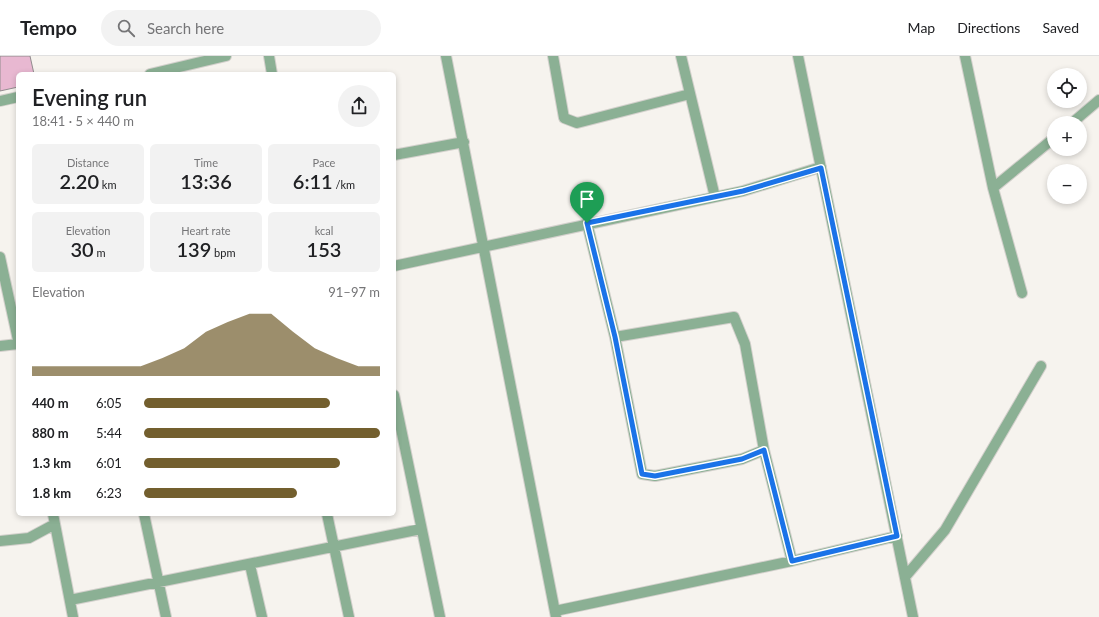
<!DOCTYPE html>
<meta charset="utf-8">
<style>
:root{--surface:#fff;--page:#f2f2f2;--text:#202124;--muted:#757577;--line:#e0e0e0;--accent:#735f2e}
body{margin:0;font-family:Lato,sans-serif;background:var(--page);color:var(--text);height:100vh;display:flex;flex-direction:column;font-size:15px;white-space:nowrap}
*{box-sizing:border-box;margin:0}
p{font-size:13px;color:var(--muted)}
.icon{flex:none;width:22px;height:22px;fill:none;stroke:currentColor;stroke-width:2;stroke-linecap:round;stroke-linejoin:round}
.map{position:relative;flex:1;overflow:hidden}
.sheet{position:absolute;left:16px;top:16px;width:380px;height:444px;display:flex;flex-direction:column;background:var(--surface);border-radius:6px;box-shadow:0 2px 6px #0003}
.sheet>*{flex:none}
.tools{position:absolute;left:1047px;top:12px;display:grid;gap:8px}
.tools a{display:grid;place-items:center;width:40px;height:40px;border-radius:50%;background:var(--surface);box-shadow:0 2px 6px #0003;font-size:20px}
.pin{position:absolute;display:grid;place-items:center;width:34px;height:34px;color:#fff;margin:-41px -17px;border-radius:50% 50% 50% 0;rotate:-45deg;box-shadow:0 0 4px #0007}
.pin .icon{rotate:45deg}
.round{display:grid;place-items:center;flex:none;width:42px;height:42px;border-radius:21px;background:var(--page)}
.head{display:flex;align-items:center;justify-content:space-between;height:68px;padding:0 16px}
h1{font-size:22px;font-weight:600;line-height:30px}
.metrics{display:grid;grid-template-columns:repeat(3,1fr);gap:6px;height:68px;padding:4px 16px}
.metrics div{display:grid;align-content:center;border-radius:6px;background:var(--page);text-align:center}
.metrics b{font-size:20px;font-weight:600}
.metrics small{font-size:11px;font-weight:400}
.metrics p{font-size:11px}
.chart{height:112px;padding:8px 16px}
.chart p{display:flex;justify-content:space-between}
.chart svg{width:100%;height:72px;margin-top:4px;fill:var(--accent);opacity:.7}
ul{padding:0 16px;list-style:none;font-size:13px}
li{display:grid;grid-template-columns:64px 48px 1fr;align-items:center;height:30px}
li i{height:10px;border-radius:5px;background:var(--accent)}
header{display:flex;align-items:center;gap:24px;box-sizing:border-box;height:56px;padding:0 20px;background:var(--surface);border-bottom:1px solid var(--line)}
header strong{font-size:19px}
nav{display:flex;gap:22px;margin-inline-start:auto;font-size:14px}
.search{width:280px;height:36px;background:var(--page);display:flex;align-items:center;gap:10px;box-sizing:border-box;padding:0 14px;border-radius:22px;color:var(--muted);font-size:15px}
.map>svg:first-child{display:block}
</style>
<header>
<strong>Tempo</strong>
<div class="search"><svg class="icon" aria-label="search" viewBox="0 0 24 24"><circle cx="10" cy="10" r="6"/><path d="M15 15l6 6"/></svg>Search here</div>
<nav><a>Map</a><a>Directions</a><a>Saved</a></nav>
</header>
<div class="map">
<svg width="1099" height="561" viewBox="0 0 1099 561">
<rect width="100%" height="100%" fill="#f6f3ee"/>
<!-- building -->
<path fill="#e8b8d1" stroke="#918b8e" d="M0,0H30L34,18H18V31L0,35Z"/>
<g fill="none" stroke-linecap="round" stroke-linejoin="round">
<!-- street casing -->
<g stroke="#d3d0cc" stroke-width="12">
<path id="street" d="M269,0L272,18
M446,0L556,561
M553,0L564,62L577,67L690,38
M681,0L715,141
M798,0L913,561
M965,0L993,132L1022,237
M150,18L226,0
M0,45L18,41
M1072,67L1099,44
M394,99L464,86
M993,132L1054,82
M587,167L615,281L642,418L655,420L742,403L764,394
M0,201L18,284
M394,210L743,135L821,111
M615,281L734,261L745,288L764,394L792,505
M0,290L18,288
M394,339L440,561
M53,458L73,561
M144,458L166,561
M327,458L349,561
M0,485L29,482L55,468
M250,509L262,561
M905,521L945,474L1041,310
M70,544L421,473
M555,555L792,505L897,480"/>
</g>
<!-- street -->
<use href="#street" stroke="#8bb094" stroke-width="10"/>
</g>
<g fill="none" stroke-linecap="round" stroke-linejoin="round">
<!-- route casing -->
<g stroke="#fff" stroke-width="8">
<path id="route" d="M821,112L897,480L792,505L764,394L742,403L655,420L642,418L615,281L587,167L743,135Z"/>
</g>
<!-- route -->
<use href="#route" stroke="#1a73e8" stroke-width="5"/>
</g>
</svg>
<div class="tools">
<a><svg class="icon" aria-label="locate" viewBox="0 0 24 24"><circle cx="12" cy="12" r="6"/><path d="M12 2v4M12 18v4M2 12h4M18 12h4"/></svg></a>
<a>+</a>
<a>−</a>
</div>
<div class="pin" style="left:587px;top:167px;background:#1e9e55"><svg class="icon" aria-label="arrive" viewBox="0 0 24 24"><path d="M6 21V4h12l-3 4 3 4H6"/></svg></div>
<section class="sheet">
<div class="head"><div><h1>Evening run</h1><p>18:41 · 5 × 440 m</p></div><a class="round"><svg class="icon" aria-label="share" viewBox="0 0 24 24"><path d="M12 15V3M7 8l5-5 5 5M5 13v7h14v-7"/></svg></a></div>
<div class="metrics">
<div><p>Distance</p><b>2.20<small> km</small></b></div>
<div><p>Time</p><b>13:36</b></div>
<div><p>Pace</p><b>6:11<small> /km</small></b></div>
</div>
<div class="metrics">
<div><p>Elevation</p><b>30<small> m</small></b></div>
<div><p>Heart rate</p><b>139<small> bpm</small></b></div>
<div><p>kcal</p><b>153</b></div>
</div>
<div class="chart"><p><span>Elevation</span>91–97 m</p>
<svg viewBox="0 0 160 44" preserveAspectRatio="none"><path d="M0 44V38L10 38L20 38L30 38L40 38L50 38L60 33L70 27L80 17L90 11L100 6L110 6L120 17L130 27L140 33L150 38L160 38V44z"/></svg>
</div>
<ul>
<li><b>440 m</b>6:05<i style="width:79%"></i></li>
<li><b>880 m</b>5:44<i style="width:100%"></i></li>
<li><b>1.3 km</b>6:01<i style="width:83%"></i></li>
<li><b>1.8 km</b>6:23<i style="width:65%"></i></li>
</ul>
</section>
</div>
